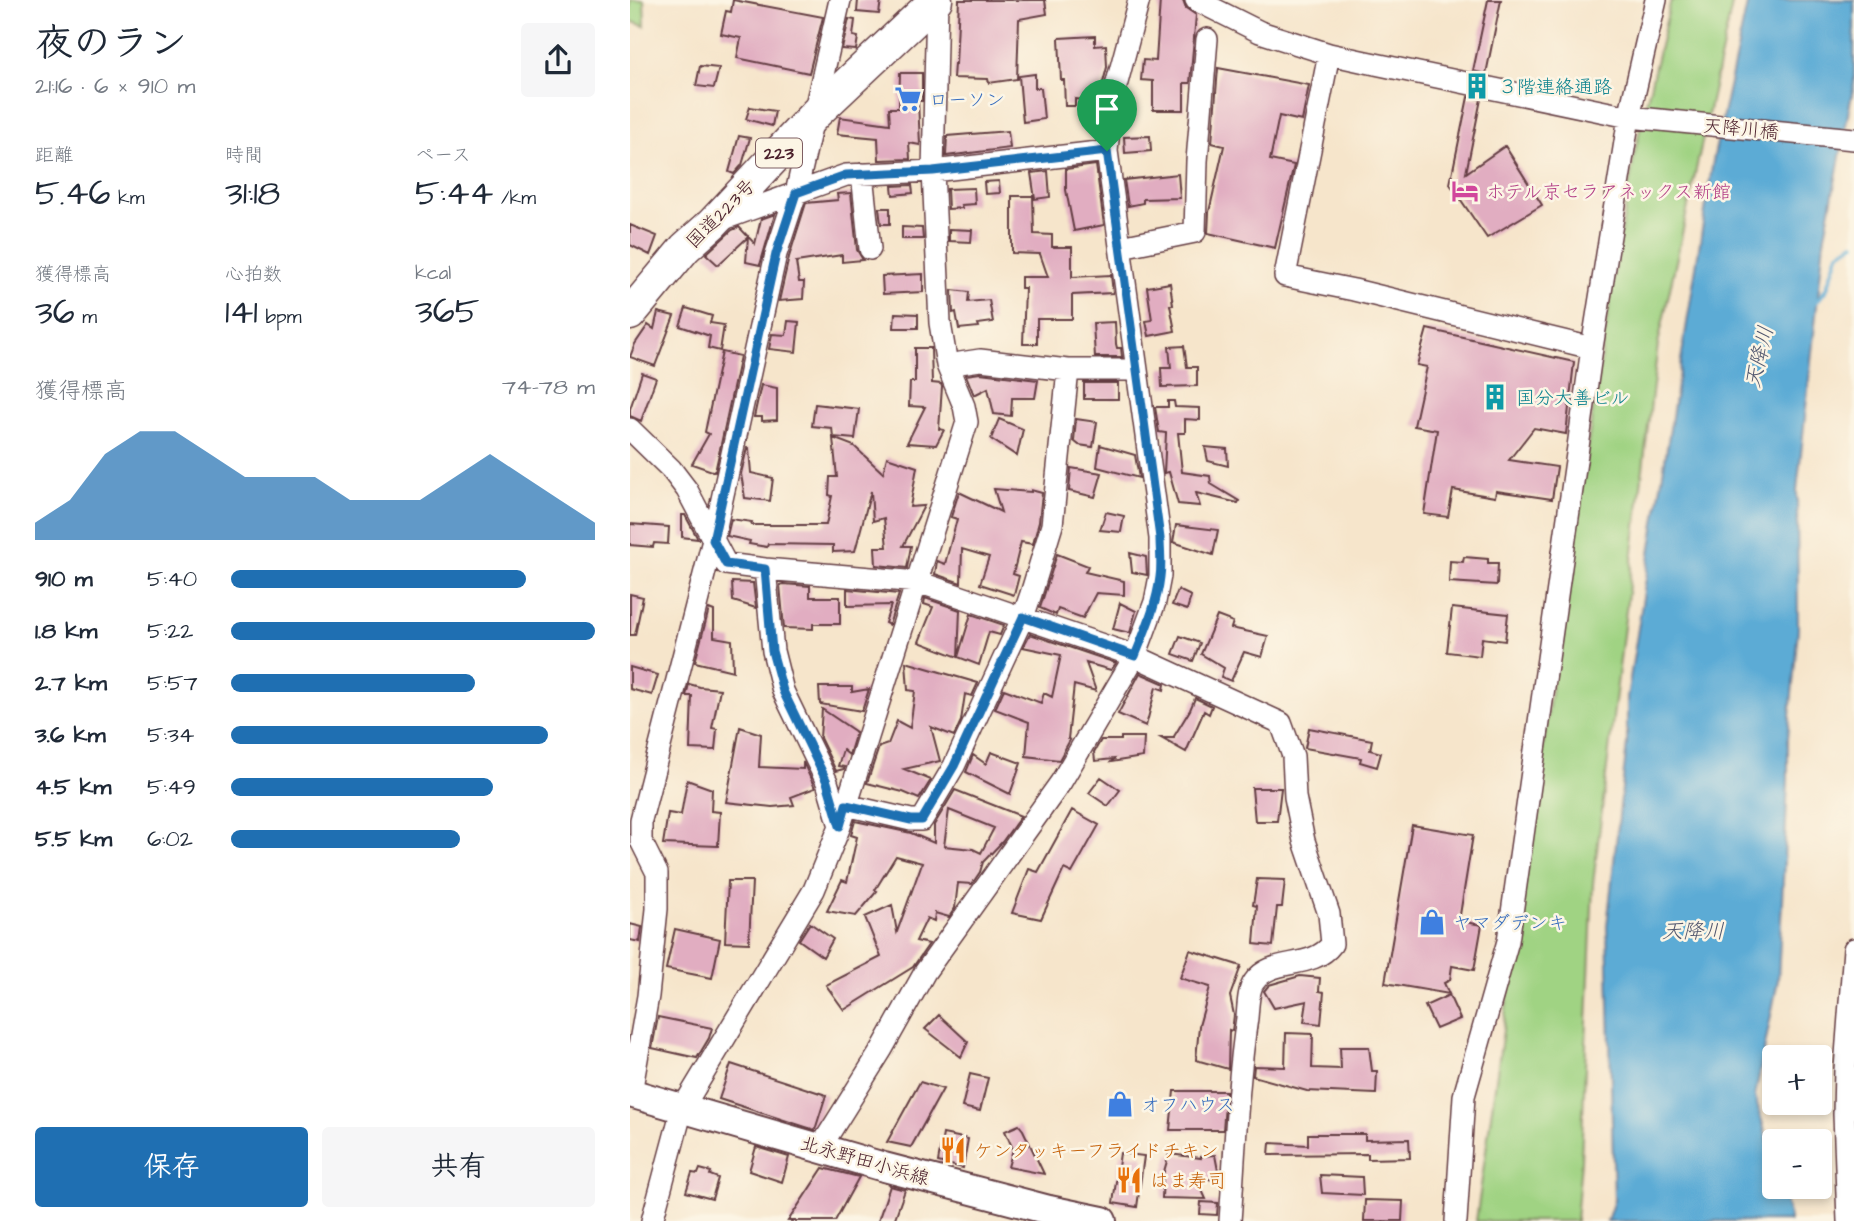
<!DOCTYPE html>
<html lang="ja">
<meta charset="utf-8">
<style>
:root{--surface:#fff;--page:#f6f6f7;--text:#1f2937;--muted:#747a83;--accent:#1f6fb2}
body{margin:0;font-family:"Architects Daughter","Klee One",sans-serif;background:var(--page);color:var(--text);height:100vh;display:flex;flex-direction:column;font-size:26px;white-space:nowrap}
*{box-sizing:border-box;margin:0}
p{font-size:23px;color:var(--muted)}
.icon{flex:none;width:38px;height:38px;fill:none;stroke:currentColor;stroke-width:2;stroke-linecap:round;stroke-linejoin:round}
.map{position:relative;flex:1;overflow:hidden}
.sheet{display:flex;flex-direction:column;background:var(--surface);width:630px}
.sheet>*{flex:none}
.buttons{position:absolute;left:1132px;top:1045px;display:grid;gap:14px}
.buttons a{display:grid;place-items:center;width:70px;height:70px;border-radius:7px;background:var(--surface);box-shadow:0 4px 10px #0003;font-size:35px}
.pin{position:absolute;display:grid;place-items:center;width:60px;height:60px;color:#fff;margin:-72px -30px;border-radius:50% 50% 50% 0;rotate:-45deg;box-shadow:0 0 7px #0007}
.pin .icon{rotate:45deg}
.round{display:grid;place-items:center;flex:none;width:74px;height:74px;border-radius:7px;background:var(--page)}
.overview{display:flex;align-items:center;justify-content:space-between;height:119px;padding:0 35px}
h1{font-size:38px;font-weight:600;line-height:52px}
.metrics{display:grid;grid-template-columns:repeat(3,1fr);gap:10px;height:119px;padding:7px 35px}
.metrics div{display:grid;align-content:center}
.metrics b{font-size:35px;font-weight:600}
.metrics small{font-size:19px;font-weight:400}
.metrics p{font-size:19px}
.chart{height:196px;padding:14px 35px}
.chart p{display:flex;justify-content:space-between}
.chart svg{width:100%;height:126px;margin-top:7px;fill:var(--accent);opacity:.7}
.button{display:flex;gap:14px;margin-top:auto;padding:14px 35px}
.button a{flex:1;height:80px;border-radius:7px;background:var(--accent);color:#fff;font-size:28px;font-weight:600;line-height:80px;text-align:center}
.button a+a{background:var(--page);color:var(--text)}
ul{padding:0 35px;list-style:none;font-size:23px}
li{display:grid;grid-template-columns:112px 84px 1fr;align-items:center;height:52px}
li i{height:18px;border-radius:9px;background:var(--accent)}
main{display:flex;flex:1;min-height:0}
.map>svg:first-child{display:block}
</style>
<main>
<section class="sheet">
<div class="overview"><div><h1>夜のラン</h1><p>21:16 · 6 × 910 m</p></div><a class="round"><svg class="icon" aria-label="share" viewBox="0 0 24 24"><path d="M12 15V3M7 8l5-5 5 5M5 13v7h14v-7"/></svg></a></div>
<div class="metrics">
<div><p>距離</p><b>5.46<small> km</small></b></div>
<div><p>時間</p><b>31:18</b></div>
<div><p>ペース</p><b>5:44<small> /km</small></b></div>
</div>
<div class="metrics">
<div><p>獲得標高</p><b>36<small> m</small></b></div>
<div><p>心拍数</p><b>141<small> bpm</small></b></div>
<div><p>kcal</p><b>365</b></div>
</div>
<div class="chart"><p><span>獲得標高</span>74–78 m</p>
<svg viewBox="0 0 160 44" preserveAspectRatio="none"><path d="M0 44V38L10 30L20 14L30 6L40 6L50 14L60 22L70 22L80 22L90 30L100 30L110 30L120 22L130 14L140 22L150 30L160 38V44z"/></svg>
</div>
<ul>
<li><b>910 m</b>5:40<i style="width:81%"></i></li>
<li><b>1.8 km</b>5:22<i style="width:100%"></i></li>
<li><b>2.7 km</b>5:57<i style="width:67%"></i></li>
<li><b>3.6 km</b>5:34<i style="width:87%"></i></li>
<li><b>4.5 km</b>5:49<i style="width:72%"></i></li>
<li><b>5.5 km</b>6:02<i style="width:63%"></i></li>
</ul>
<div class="button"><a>保存</a><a>共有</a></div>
</section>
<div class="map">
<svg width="1224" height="1221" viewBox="0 0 1224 1221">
<rect width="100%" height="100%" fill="#fcf5e5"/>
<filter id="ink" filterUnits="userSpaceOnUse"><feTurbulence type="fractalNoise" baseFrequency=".0143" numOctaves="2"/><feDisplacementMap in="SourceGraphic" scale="14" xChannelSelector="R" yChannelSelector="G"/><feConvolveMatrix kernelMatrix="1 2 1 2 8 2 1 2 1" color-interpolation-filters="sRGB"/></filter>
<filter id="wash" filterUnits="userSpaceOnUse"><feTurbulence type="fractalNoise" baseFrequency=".00686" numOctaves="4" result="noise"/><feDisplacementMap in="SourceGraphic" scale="28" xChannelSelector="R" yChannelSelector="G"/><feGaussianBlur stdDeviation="1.57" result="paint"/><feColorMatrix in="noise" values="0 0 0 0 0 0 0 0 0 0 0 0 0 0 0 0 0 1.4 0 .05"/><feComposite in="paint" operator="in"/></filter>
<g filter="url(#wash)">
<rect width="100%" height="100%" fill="#f6e5cb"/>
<!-- green -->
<path fill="#a0d383" stroke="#757957" stroke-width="2" d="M0,0H14L15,26L0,21Z
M1041,0H1103L1028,344L963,884L951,1160L946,1221H846L936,585L984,275L1006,146Z"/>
<!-- water -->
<path fill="#5babd5" stroke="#526580" stroke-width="2" d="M1118,0H1224V83L1194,241L1167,491L1168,629L1158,738V781L1148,980L1125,1096L1144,1164V1186L1151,1187L1160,1218V1221H977L984,1200L977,926L997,743V697L1083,161Z"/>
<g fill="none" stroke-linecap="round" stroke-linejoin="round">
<!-- stream -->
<path stroke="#5babd5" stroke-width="4.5" d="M1186,302L1197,288L1208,254L1224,243"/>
</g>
<g id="blocks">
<!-- building -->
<path fill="#e1adc1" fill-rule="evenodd" d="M103,0L193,17L179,73L107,58L111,38L91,34L96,11L101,12Z
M228,0H251L249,14L227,12Z
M329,0H415L417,14L389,19L387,79L359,83L358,79L323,78L324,64H326Z
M530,0H553L556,8L566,15L560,83H554V110H523V81L511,80L513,60L526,61Z
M858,0H871L856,74L843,71Z
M219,19L225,20L223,36L228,37L226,50L212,49Z
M465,36V46L476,45L477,67L468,102L445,99V106H435L434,80H431L429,38Z
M70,66L89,68L84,88L66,86Z
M588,68L679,85L672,121L649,116L640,160L664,165L645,248L578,233L579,212L594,146L582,143Z
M270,73H292V101H288L290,145L279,143L280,159L249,160L248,138L207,134L210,117L260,124L259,108H269Z
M405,74V88H411L414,119L393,122L389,76Z
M838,97L851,99L836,173L875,146L912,205L857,238L820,184Z
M120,107L145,111L142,126L116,119Z
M378,131L380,148L316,156L317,136Z
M109,136L120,138L112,165L104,174L99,172Z
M520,136L521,151L495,153L494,137Z
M466,165L474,225L444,231L436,190V169Z
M418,171L420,197L405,199L401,173Z
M548,174L550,198L513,199V203L498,206L494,180Z
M369,181L370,193L355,194L354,182Z
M282,185L283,193L263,195L262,186Z
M344,188L345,204L331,205L332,208L318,209L317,189Z
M221,193L227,250L233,260L212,262V255L166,262L169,282H174L173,299L149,301L159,257L176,203L208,200L207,194Z
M382,196H403L404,234L422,235V247H442V277L481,275L483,293L442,295V319H407V344H393L395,288H391V277H418L410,254L382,253Z
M249,208H260V224H251Z
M145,214L130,265L116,262L118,237L88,265L76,254L102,230L109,227L125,244L131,219Z
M0,225L27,236L20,255L0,245Z
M272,227L292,228L293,239H272Z
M319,229L342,230L341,242L319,241Z
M293,274V292L253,294L252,276Z
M540,283L543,305H540L545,331L519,336L516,321L522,320L517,287Z
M322,290L339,292L338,302L359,300L363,322L348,324L349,327L329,329L326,312L323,313Z
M56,308L82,316L80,323L94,325L90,351L78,348L80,336L50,326Z
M28,312L44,316L25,366L0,357L5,344L18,325L24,329Z
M265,313L288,314V328H264Z
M158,321L169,322L166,352L139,349L142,334L156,335Z
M485,322L486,344L487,348H491L492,357H465L463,323Z
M797,329L944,362L936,434L904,428L879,460L927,467L922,499L866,491L865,497L823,490L818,517L794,514L807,430L784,426L797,367L787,365Z
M554,346L557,367H567V386L532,387L531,368H541L539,347Z
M285,348H301L302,383L311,384L312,387L309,429L314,430L306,445L277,443L295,407L279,406L280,382H285Z
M92,352L110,356L85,472L62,464L79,434L75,432Z
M12,373L26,378L11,421L0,416V409Z
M350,373L408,380L405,398H382L381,416L364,414L358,388L344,395L336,375Z
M454,383H488V399H454Z
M131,385L147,388V420L132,421V417H124Z
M538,401H544L545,407L570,408V420L555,419V433H548L552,472L580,476L581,484L609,501L608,503L566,493L570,506L548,504L539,472L534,473L536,433L529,432L525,407H538Z
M185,404L229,409L225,439L203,437L202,428L182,426Z
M369,419L393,429L387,456L361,439Z
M446,419L467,422L463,447L449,445L444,441Z
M203,438L224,446L253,473L257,457L287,467L280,507L294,506L273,546H281L277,568L246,565L245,547H257L254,518L243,521L241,491L225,551L203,552V545L138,544L137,547L119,544L120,541L97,536L101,519L122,522L121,525H196L202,496L199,495L200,477H207Z
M470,445L505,455L509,478L467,467Z
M575,447L597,449L598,466L578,461Z
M117,448L119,449L121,473L143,478L140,501L115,498L111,474Z
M441,468L472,473L465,497L439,491Z
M364,489L401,492V490L412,493L409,522L403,544L391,542L383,574L389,576L384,595L350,584L359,557L332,549L331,583L305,574L307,561L315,564L327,519L321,517L329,492L371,512Z
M476,512L494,516L491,532L470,530Z
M52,515H55L68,539L52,537Z
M0,524L39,527L38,544L24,543L23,547L0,545Z
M546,525L588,530L583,555L543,542Z
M500,553L516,557L517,575L502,572Z
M427,554L458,566L455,572L494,581V595L466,593L453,618L428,609L426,615L410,608Z
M834,557L858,559V563H868L867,585L819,582L820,561L833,562Z
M102,582L123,583L126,608L103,601Z
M153,584L180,586V597H210V624H183V629L154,628L150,585Z
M217,589L269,594L259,625L255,623L261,605L217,606Z
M548,590L561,596L557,610L542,605Z
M0,594L13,597L5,635H0Z
M295,598L330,610L328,657L341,614L374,625L370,635L359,632L349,665L289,642L303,607L294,604Z
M490,603L506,611L500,633L483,629Z
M822,608L878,614L875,641L852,638L850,656L817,652Z
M79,609L84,611V637L102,640L103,671L65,662Z
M587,616L603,622L601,628L638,636L632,657L614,652L601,681L591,677L594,668L571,654Z
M400,634L486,663L481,670L456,663L466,691L444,685L438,739L440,740L429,760L396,756L399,722L365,709L374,689L411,703L414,693L422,697L431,655L393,647Z
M550,636L570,643L563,661L543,654Z
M276,662L348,683L342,696L335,694L331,721L324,736L301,727L310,761L274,769L301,780L289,799L273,792L237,783L249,747L258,744L267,721L280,728L285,691L278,690Z
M0,667L28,675L22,695L0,689Z
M510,673L535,684L534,690L526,687L516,726L488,714Z
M59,684L70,687L90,689L82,728L87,729L85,750L60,749L62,696H56Z
M189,687H222V692L239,689L232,711L190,704Z
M565,698L582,706L579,714L574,711L556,752L531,738H545H543L560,710Z
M192,709L226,732L219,755L213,750L208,766L215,767L214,769L206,771L190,738Z
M110,727L131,734L129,767L173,769V762L185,788L161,797L164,805L142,807L96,802Z
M679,728L742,740L740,750L751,753L747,767L730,762L731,758L675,748Z
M491,737H514L513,757L481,762L484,759L465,761L464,752L471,740H491Z
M361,752L391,763L380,794L336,772L343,755L356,764Z
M471,777L490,790L478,806L459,793Z
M57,780L82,789L81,811L90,812L88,846L33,844L38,813L51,815Z
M622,788H651L647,821H625Z
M325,790L391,816L372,842L353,862L350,872L342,884L328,883L325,908L319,917L305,913L304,921L297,918L286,941L299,944L283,967L214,1010L196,985L251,957L235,917L262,905L267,932L292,863L266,856L245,890L247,891L226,916L197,911L212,880L217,882L227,837L221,835L225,821L281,833L304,843V825ZM319,810L364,828L351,853L343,849L314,846Z
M442,810L469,825L442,873L434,869L411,919L382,913L399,869L408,872Z
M782,825L843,835L829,921L852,925L844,970L822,966L820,980L814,983L819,994L755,983Z
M627,879L655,880L652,907H647L643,946L624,944L627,906L623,905Z
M98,881H122L119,943L95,942Z
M180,923L203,939L193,957L169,940Z
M0,924L12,927L10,942L0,940Z
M45,929L90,939L82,978L36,969Z
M560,950L611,966L600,996L604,1015L602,1031L599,1030L598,1069L566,1060L569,1026L580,987L550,978Z
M670,976L690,978L689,991L694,992L691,1024L674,1022L677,1001L644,1008L634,991L639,985Z
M819,995L830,1019L806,1029L795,1006Z
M309,1015L338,1042L331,1057L295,1029Z
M28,1017L82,1028L79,1038L67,1058L22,1048Z
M656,1033L683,1034L682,1068L711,1069L710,1047H739L742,1071H747L746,1094L677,1091L623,1076L624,1066L655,1067Z
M101,1064L196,1095L185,1130L89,1099Z
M340,1074L358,1078L350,1111L332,1107Z
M290,1082L313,1089L281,1147L257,1142Z
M544,1091H596L593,1130H540Z
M389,1125L393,1130L414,1174L378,1167L383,1149L375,1131Z
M313,1134L338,1139L333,1168L308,1162Z
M678,1134H735V1140L779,1139L780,1158L738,1159V1154L639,1155L640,1143L678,1145Z
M126,1147L159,1157L152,1182L119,1171Z
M490,1153L514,1156L507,1207L483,1203Z
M539,1154L571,1158V1156L585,1155L590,1181L566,1177L576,1199L532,1198L533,1175Z
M193,1168L229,1177L205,1221H158Z
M70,1169L81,1172L80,1175L88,1178L82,1199L56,1192L62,1173L68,1174Z
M690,1175L732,1177L733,1195L692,1193Z
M260,1186L275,1190L264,1221H248Z
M735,1200L773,1201L772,1221H734Z
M571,1202L588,1203L587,1215L570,1214Z"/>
</g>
</g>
<g filter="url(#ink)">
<use href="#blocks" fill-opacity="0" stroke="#643d43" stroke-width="2"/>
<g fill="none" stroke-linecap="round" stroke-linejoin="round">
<!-- minor casing -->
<g stroke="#643d43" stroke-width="24">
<path id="minor" d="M566,0L630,32L699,54L731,61L999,117L1224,139
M699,54L655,276L724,290L962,348
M232,174L240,249
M88,221L216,175L303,171L477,151
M491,247L565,232L567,161L577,39
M317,365L350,360L438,370H507
M0,429L41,469L57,490L96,564L135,569L288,582L505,656L651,723L663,756L665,797L674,841L699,914L702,944C682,971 641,956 624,982C618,990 618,1008 617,1018C607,1085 605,1153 600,1221
M135,569L143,651L153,691L197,782L210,826
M216,805L281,820H292L324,766L393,617L401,594L422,525L438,370
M1,1093L18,996L27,909V873L11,841V820L83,540L146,254L166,193L210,0
M190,1148L252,1049L295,972L431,782L505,656L525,602L530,576V538L477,151L481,105L509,0
M22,1221L52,1109L184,890L210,826L337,422L334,406L317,365L310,323L303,171L307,0
M826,1221L834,1096L878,941L962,348L999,117L1026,0
M1218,1221L1214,1114L1215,1069L1224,949"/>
</g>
<!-- major casing -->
<g stroke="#643d43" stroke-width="32">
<path id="major" d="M0,1093L254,1167L419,1210L472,1221"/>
</g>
<!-- highway casing -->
<g stroke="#643d43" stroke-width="35">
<path id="highway" d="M0,314L55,248L83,223L186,113L306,0"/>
</g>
<!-- minor -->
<use href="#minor" stroke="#fff" stroke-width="21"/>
<!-- major -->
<use href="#major" stroke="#fff" stroke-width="28"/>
<!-- highway -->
<use href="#highway" stroke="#fff" stroke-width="32"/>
</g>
</g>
<g fill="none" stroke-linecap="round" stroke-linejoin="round" filter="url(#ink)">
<!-- route casing -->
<g stroke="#fff" stroke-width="14">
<path id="route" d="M477,151L530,538C530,551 532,564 530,577C527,604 515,631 505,656L393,617L324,766L292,820H281L216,805L210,826L197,782L153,691L142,651L135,569L96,564L83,540L146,254L166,193L216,175L303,171Z"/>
</g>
<!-- route -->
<use href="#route" stroke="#1f6fb2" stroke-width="9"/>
</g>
<!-- icons -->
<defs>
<g id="building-bare" transform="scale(2.1)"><path d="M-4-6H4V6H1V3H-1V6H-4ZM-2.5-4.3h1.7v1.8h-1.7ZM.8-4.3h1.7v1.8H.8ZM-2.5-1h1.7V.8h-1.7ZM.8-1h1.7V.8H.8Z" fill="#0f9aa8" stroke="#fcf5e5" stroke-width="2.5" paint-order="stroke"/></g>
<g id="supermarket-bare" transform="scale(2.1)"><path d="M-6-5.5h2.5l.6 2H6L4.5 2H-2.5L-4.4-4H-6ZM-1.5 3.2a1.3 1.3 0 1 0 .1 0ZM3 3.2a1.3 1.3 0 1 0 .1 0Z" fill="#3f7fe0" stroke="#fcf5e5" stroke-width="2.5" paint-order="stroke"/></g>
<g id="hotel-bare" transform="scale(2.1)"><path d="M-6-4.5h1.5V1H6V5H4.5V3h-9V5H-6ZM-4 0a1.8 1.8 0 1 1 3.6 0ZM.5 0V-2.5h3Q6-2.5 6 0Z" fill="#d1479c" stroke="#fcf5e5" stroke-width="2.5" paint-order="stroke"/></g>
<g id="shop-bare" transform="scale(2.1)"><path d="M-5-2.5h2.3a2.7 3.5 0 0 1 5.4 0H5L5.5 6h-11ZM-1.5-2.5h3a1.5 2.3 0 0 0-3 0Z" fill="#3f7fe0" stroke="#fcf5e5" stroke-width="2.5" paint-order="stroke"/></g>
<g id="restaurant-bare" transform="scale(2.1)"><path d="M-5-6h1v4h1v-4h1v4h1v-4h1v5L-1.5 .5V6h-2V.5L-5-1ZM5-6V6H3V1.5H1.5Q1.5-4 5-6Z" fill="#e8710a" stroke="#fcf5e5" stroke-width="2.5" paint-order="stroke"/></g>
</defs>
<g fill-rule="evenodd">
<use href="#building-bare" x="847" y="86"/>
<use href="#supermarket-bare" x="278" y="99"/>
<use href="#hotel-bare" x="835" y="191"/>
<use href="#building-bare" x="865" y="397"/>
<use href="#shop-bare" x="802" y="922"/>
<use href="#shop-bare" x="490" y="1104"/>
<use href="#restaurant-bare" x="323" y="1150"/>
<use href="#restaurant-bare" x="499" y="1180"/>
</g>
<g text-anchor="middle" stroke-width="5" stroke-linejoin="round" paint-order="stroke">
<!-- shield labels -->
<rect fill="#fcf5e5" stroke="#7f5f63" stroke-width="2" x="126" y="138.5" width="46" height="29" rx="5"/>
<g font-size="18" font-weight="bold" fill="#4a1f2b">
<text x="149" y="159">223</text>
</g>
<!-- culture labels -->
<g font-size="19" fill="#0d838f" stroke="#fcf5e5" text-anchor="start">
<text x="868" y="93">３階連絡通路</text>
<text x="886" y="404">国分大善ビル</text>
</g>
<!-- shop labels -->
<g font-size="19" fill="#366cbe" stroke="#fcf5e5" text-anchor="start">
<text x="299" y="106">ローソン</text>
<text x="823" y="929">ヤマダデンキ</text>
<text x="511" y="1111">オフハウス</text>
</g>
<!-- street labels -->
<g font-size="19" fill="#4a1f2b" stroke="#fcf5e5">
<text transform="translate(1111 128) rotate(5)" y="7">天降川橋</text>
<text transform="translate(90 213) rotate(-45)" y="7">国道223号</text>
<text transform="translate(235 1160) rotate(16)" y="7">北永野田小浜線</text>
</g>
<!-- hotel labels -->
<g font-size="19" fill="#b23c85" stroke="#fcf5e5" text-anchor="start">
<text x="856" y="198">ホテル京セラアネックス新館</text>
</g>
<!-- food labels -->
<g font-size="19" fill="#c56008" stroke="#fcf5e5" text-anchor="start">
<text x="344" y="1157">ケンタッキーフライドチキン</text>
<text x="520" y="1187">はま寿司</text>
</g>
<!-- water labels -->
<g font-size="21" font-style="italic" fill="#51576f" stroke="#fcf5e5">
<text transform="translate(1129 357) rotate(-77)" y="7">天降川</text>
<text x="1063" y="938">天降川</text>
</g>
</g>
</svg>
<div class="buttons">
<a>+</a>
<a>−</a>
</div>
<div class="pin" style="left:477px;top:151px;background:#1e9e55"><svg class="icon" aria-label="arrive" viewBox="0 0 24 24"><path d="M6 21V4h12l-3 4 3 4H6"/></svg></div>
</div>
</main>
